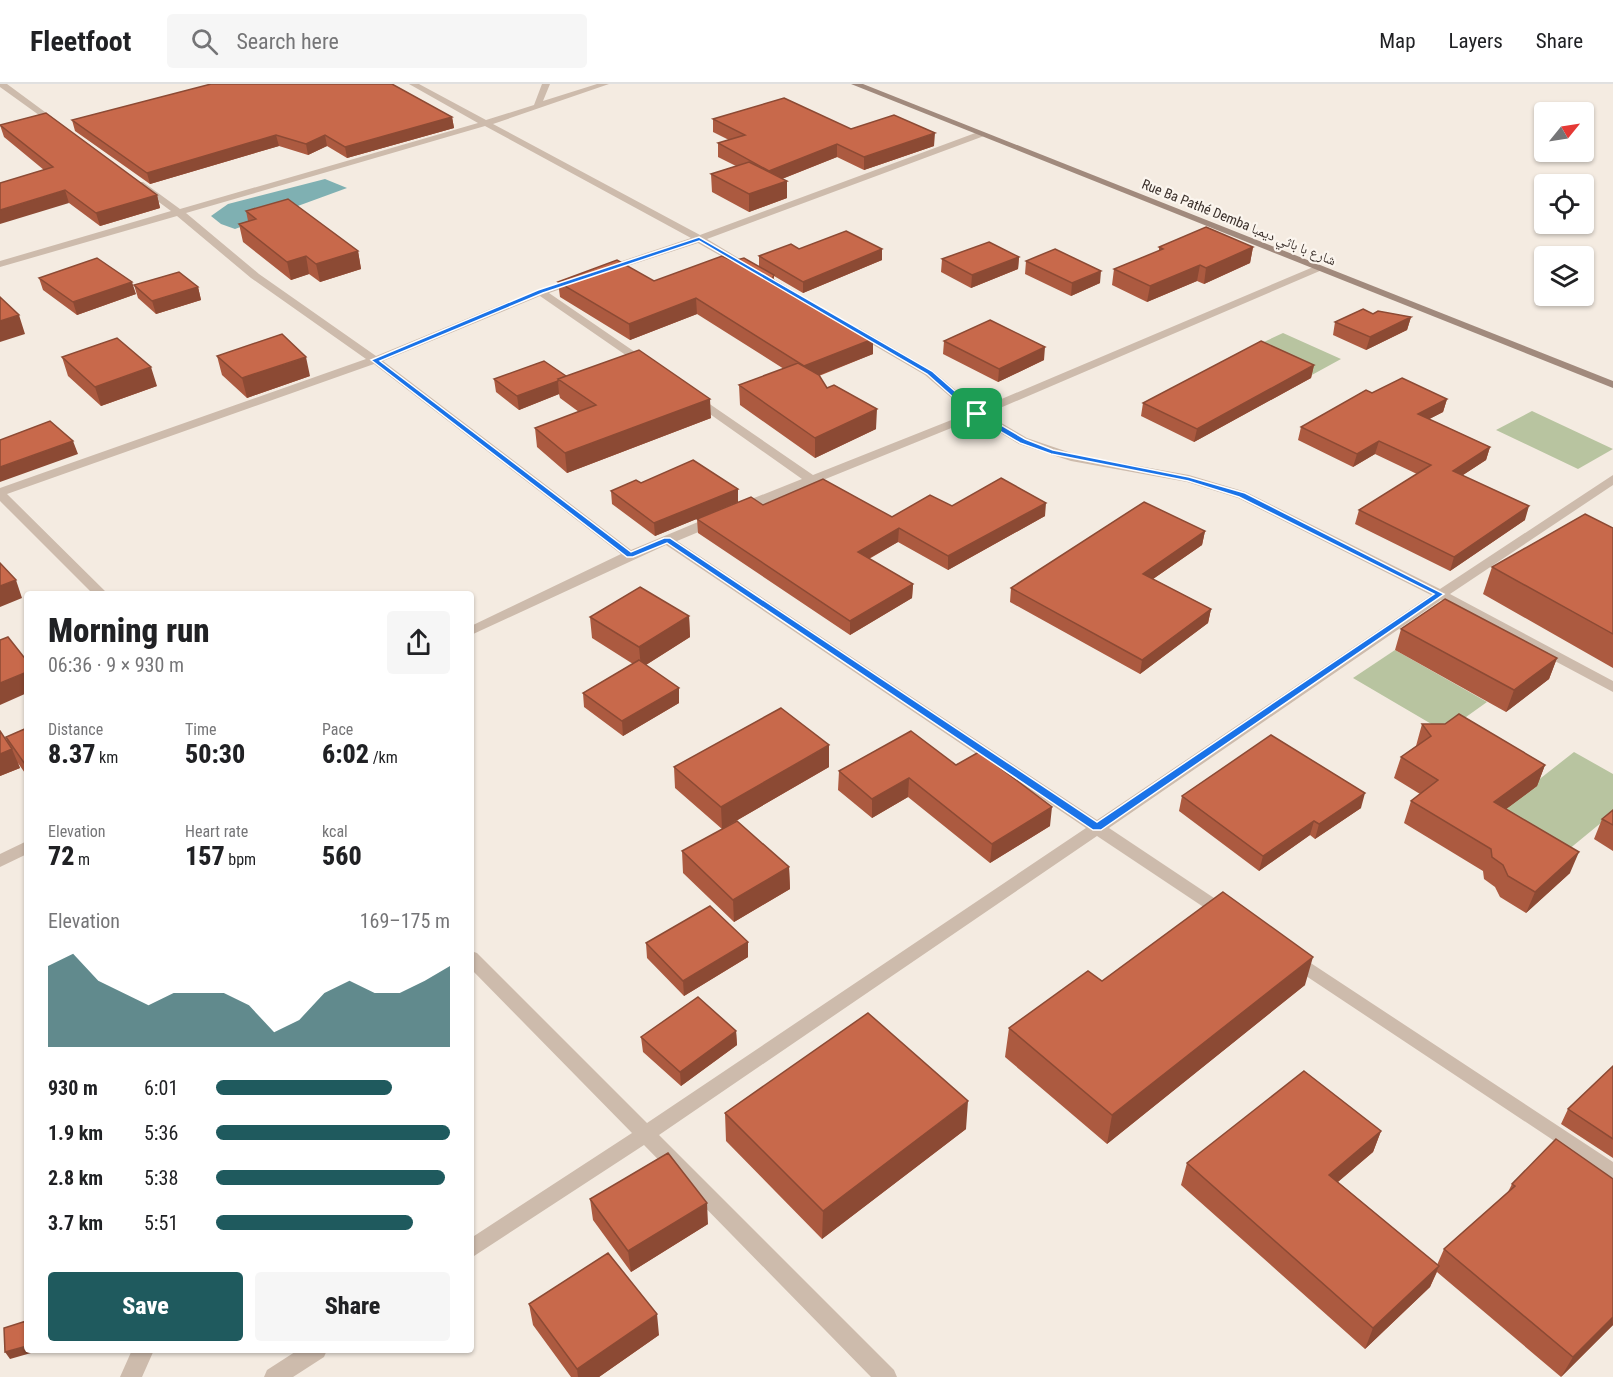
<!DOCTYPE html>
<meta charset="utf-8">
<style>
:root{--surface:#fff;--page:#f6f6f6;--text:#202124;--muted:#757577;--line:#e0e0e0;--accent:#1f5a5e}
body{margin:0;font-family:"Roboto Condensed","Noto Naskh Arabic",sans-serif;background:var(--page);color:var(--text);height:100vh;display:flex;flex-direction:column;font-size:22px;white-space:nowrap}
*{box-sizing:border-box;margin:0}
p{font-size:20px;color:var(--muted)}
.icon{flex:none;width:33px;height:33px;fill:none;stroke:currentColor;stroke-width:2;stroke-linecap:round;stroke-linejoin:round}
.map{position:relative;flex:1;overflow:hidden}
.panel{position:absolute;left:24px;top:507px;width:450px;height:762px;display:flex;flex-direction:column;background:var(--surface);border-radius:6px;box-shadow:0 2px 4px #0004}
.panel>*{flex:none}
.needle{width:39px;rotate:60deg}
.fabs{position:absolute;left:1534px;top:18px;display:grid;gap:12px}
.fabs a{display:grid;place-items:center;width:60px;height:60px;border-radius:6px;background:var(--surface);box-shadow:0 2px 4px #0004;font-size:30px}
.pin{position:absolute;display:grid;place-items:center;width:51px;height:51px;color:#fff;margin:-26px;border-radius:12px;box-shadow:0 3px 9px #0006}
.round{display:grid;place-items:center;flex:none;width:63px;height:63px;border-radius:6px;background:var(--page)}
.head{display:flex;align-items:center;justify-content:space-between;height:102px;padding:0 24px}
h1{font-size:33px;font-weight:800;line-height:45px}
.metrics{display:grid;grid-template-columns:repeat(3,1fr);gap:9px;height:102px;padding:6px 24px}
.metrics div{display:grid;align-content:center}
.metrics b{font-size:26px;font-weight:800}
.metrics small{font-size:16px;font-weight:400}
.metrics p{font-size:16px}
.chart{height:168px;padding:12px 24px}
.chart p{display:flex;justify-content:space-between}
.chart svg{width:100%;height:108px;margin-top:6px;fill:var(--accent);opacity:.7}
.cta{display:flex;gap:12px;margin-top:auto;padding:12px 24px}
.cta a{flex:1;height:69px;border-radius:6px;background:var(--accent);color:#fff;font-size:24px;font-weight:800;line-height:69px;text-align:center}
.cta a+a{background:var(--page);color:var(--text)}
ul{padding:0 24px;list-style:none;font-size:20px}
li{display:grid;grid-template-columns:96px 72px 1fr;align-items:center;height:45px}
li i{height:15px;border-radius:8px;background:var(--accent)}
header{display:flex;align-items:center;gap:36px;box-sizing:border-box;height:84px;padding:0 30px;background:var(--surface);border-bottom:2px solid var(--line)}
header strong{font-size:28px}
nav{display:flex;gap:33px;margin-inline-start:auto;font-size:21px}
.search{width:420px;height:54px;background:var(--page);display:flex;align-items:center;gap:15px;box-sizing:border-box;padding:0 21px;border-radius:6px;color:var(--muted);font-size:22px}
.map>svg:first-child{display:block}
</style>
<header>
<strong>Fleetfoot</strong>
<div class="search"><svg class="icon" aria-label="search" viewBox="0 0 24 24"><circle cx="10" cy="10" r="6"/><path d="M15 15l6 6"/></svg>Search here</div>
<nav><a>Map</a><a>Layers</a><a>Share</a></nav>
</header>
<div class="map">
<svg width="1613" height="1293" viewBox="0 0 1613 1293">
<rect width="100%" height="100%" fill="#f4ebe1"/>
<!-- green -->
<path fill="#b8c4a0" d="M1283,249L1341,275L1310,292L1251,264Z
M1532,327L1613,365L1578,385L1496,346Z
M1395,566L1487,618L1445,648L1353,594Z
M1574,668L1613,690V729L1557,775L1490,734Z"/>
<!-- water -->
<path fill="#7fb0b2" d="M325,95L347,104L235,145L221,140L211,132L228,120Z"/>
<g fill="none" stroke-linecap="round" stroke-linejoin="round">
<!-- street -->
<path fill="#cdbbac" fill-rule="evenodd" d="M0,0H7L64,42L57,44L0,3Z
M409,0H419L486,36L534,21L542,0H550L543,17L597,0H609L493,40L700,151L978,48H984V52L707,155L755,184L756,186L751,189L698,159L609,188H601V184L691,154L485,42L186,129L259,190L376,272L537,206L573,194H581V198L549,209L651,279V283H643L540,212L383,277L631,466L710,433H720L721,436L720,439L677,457L1097,736L1431,511L1238,414L1187,398L1071,377L1019,360L976,334L744,428H734L733,425L734,422L802,395L690,316V312H698L813,391L969,329L925,291L851,248V244H859L933,287L978,325L1318,181L1322,182V186L986,330L1027,354L1077,371L1189,391L1246,408L1440,505L1613,391V401L1450,510L1613,597V608L1441,516L1109,744L1232,826L1234,830L1232,834L1226,836L1220,834L1097,752L659,1051L894,1286L897,1293H871L644,1061L471,1174V1154L632,1049L471,885V867L477,869L647,1039L1086,744L666,461L471,551V542L621,470L374,280L7,410L108,510H93L0,417V404L366,275L251,194L177,132L0,183V177L171,127L137,102V98H143L180,125L478,39Z
M27,757V770L0,783V770Z
M1294,868L1613,1078V1096L1288,880L1285,875L1288,870Z
M132,1266H154L142,1293H120Z
M298,1266H327L324,1273L293,1293H264L267,1286Z"/>
<!-- secondary -->
<path fill="#a18a7d" fill-rule="evenodd" d="M851,0H863L1613,297V304Z"/>
</g>
<!-- wall -->
<path fill="#ac5a40" d="M452,33L454,44L347,74L327,62L308,71L279,62L150,100L75,47L72,36Z
M713,35L851,45L934,62L864,86L837,73L782,95L787,97V114L749,128L712,108L711,90L736,82L718,73V59L729,56L713,48Z
M0,41L157,111L160,124L100,142L69,119L44,86L4,53Z
M246,127L358,167L361,185L320,198L309,190L291,196L243,158L239,140L248,137Z
M1159,163H1253L1250,179L1204,200L1197,197L1147,218L1112,201L1114,185L1159,167Z
M799,165H882V176L803,209L774,192V197L873,270L819,292L827,304L876,345L815,374L740,321L739,301L784,285L697,230L630,256L560,213L558,198L654,197L733,177L759,182V172Z
M1019,173L1018,185L971,204L941,188L942,175Z
M1026,177L1100,199L1071,212L1025,190Z
M39,194L136,210L77,231L43,206Z
M134,201L198,203L201,216L156,230L138,214Z
M1373,230L1411,233L1407,246L1366,266L1333,251L1335,238Z
M944,257L1044,276L998,298L943,270Z
M217,272L310,292L247,314L222,291Z
M62,273L157,302L101,322L68,292Z
M1314,281L1311,294L1194,358L1141,332L1143,319Z
M566,292L711,334L567,389L537,363L535,344L579,328L560,314L559,310L519,326L496,308L494,295Z
M1372,309L1447,315L1443,328L1429,335L1490,363L1486,376L1463,391L1525,436L1450,487L1355,440L1359,426L1417,390L1375,370L1353,383L1298,356L1301,343Z
M641,399L738,405V418L655,452L612,420L611,407Z
M763,421L892,433L952,422L1045,432L948,486L898,458L869,475L913,500L912,514L850,551L698,449L697,435Z
M1613,444V584L1483,510L1492,483Z
M1205,447L1202,461L1153,495L1211,525L1208,539L1140,590L1010,518L1011,504Z
M689,532L690,553L646,581L679,619L623,652L584,623L583,609L633,580L592,554L590,533Z
M1401,545L1557,574L1549,595L1506,628L1395,566Z
M1422,640L1545,681L1537,702L1506,725L1570,789L1526,829L1500,813L1495,803L1484,795L1483,787L1404,739L1411,717L1420,710L1394,694L1401,673L1416,662Z
M27,644V692L18,679L20,684L0,692V647L8,660L6,653Z
M956,681L1050,742L990,779L908,713L872,734L838,706L839,687Z
M674,683H829L722,745L675,704Z
M1182,712L1361,724L1315,755L1310,751L1259,787L1179,727Z
M1613,726V767L1594,755L1602,735Z
M682,767L789,783L790,805L734,838L683,789Z
M748,858V873L684,912L647,874L646,859Z
M1102,897L1305,901L1107,1060L1005,973L1009,944Z
M736,947L737,961L681,1002L643,968L641,953Z
M1613,982V1074L1561,1040L1568,1025Z
M725,1029L966,1045L822,1155L726,1057Z
M1381,1047L1373,1068L1338,1098L1437,1181L1444,1165L1508,1108L1512,1100L1613,1095V1241L1561,1293L1437,1188L1430,1203L1365,1265L1181,1101L1187,1079Z
M590,1115L708,1140L631,1188L593,1136Z
M529,1220L659,1251L599,1293H571L533,1241Z"/>
<!-- shaded-wall -->
<path fill="#8c4a34" d="M452,33L454,44L347,74L345,63Z
M935,49L934,62L864,86V73Z
M276,51L279,62L150,100L147,89Z
M325,51L327,62L308,71L306,60Z
M837,60V73L769,100V87Z
M787,97V114L749,128V110Z
M65,106L69,119L0,140V126Z
M157,111L160,124L100,142L96,129Z
M1253,163L1250,179L1204,200L1206,184Z
M882,165V176L803,209V198Z
M358,167L361,185L320,198L316,180Z
M306,172L309,190L291,196L287,178Z
M1019,173L1018,185L971,204L972,191Z
M1200,181L1197,197L1147,218L1150,202Z
M1101,187L1100,199L1071,212L1072,199Z
M132,198L136,210L77,231L73,218Z
M198,203L201,216L156,230L152,217Z
M696,214L697,230L630,256L629,240Z
M19,231L25,250L0,258V237Z
M1411,233L1407,246L1366,266L1370,253Z
M873,255V270L804,297V282Z
M1045,263L1044,276L998,298L999,285Z
M306,273L310,292L247,314L242,294Z
M1314,281L1311,294L1194,358L1197,345Z
M151,283L157,302L101,322L95,303Z
M558,297L559,310L519,326L517,312Z
M710,315L711,334L567,389L565,369Z
M1447,315L1443,328L1414,343L1418,330Z
M877,325L876,345L815,374V354Z
M73,357L78,370L0,398V383Z
M1379,357L1375,370L1353,383L1357,370Z
M1490,363L1486,376L1449,400L1453,387Z
M738,405V418L655,452L654,439Z
M1046,419L1045,432L948,486V472Z
M1529,422L1525,436L1450,487L1454,473Z
M899,444L898,458L857,481L858,468Z
M1205,447L1202,461L1140,504L1143,490Z
M16,496L22,514L0,523V502Z
M913,500L912,514L850,551V537Z
M1211,525L1208,539L1140,590L1142,576Z
M689,532L690,553L641,584L639,563Z
M1557,574L1549,595L1506,628L1514,606Z
M27,588V609L0,621V599Z
M679,604V619L623,652L622,637Z
M829,661V683L722,745L721,723Z
M12,665L20,684L0,692V670Z
M1545,681L1537,702L1486,740L1494,718Z
M909,694L908,713L872,734V715Z
M1365,709L1361,724L1315,755L1319,740Z
M1052,723L1050,742L990,779L992,760Z
M1314,737L1310,751L1259,787L1263,772Z
M1579,768L1570,789L1526,829L1535,808Z
M789,783L790,805L734,838L733,816Z
M748,858V873L684,912L683,897Z
M1313,873L1305,901L1107,1060L1112,1031Z
M736,947L737,961L681,1002L680,988Z
M968,1017L966,1045L822,1155L823,1127Z
M1381,1047L1373,1068L1321,1112L1329,1091Z
M707,1119L708,1140L631,1188L628,1167Z
M1439,1182L1430,1203L1365,1265L1373,1244Z
M657,1230L659,1251L599,1293H578L577,1285Z
M1613,1233V1241L1561,1293L1573,1273Z
M27,1262V1266H31V1269L10,1275L5,1268Z"/>
<!-- building -->
<path fill="#c8694b" stroke="#8c4a34" stroke-width="1.5" d="M211,0H392L452,33L345,63L325,51L306,60L276,51L147,89L72,36Z
M784,14L851,45L894,31L935,49L864,73L837,60L769,87L718,59L745,51L713,35Z
M46,29L157,111L96,129L65,106L0,126V99L53,83L0,41Z
M749,78L787,97L749,110L711,90Z
M288,115L358,167L316,180L306,172L287,178L239,140L256,135L246,127Z
M1206,143L1253,163L1206,184L1200,181L1150,202L1114,185L1163,165L1159,163Z
M846,147L882,165L803,198L759,172L791,160L799,165Z
M989,158L1019,173L972,191L942,175Z
M1055,165L1101,187L1072,199L1026,177Z
M722,172L733,177L744,174L774,191L772,195L873,255L804,282L696,214L629,240L558,198L617,176L654,197Z
M97,174L132,198L73,218L39,194Z
M179,188L198,203L152,217L134,201Z
M0,213L19,231L0,237Z
M1363,225L1373,230L1378,227L1411,233L1370,253L1335,238Z
M990,236L1045,263L999,285L944,257Z
M282,250L306,273L242,294L217,272Z
M117,254L151,283L95,303L62,273Z
M1261,257L1314,281L1197,345L1143,319Z
M639,266L710,315L565,369L535,344L596,321L558,295Z
M544,277L566,292L558,295V297L517,312L494,295Z
M798,279L819,291L827,304L834,301L877,325L815,354L739,301Z
M1402,294L1447,315L1418,330L1490,363L1453,387L1529,422L1454,473L1359,426L1431,381L1379,357L1357,370L1301,343L1366,306L1372,309Z
M50,337L73,357L0,383V356Z
M693,376L738,405L654,439L611,407L636,396L641,399Z
M1001,394L1046,419L948,472L899,444L858,468L913,500L850,537L697,435L751,413L763,421L823,395L892,433L930,411L952,422Z
M1144,418L1205,447L1143,490L1211,525L1142,576L1011,504Z
M1585,430L1613,444V550L1492,483Z
M0,479L16,496L0,502Z
M640,503L689,532L639,563L590,533Z
M1445,515L1557,574L1514,606L1401,545Z
M8,553L27,577V588L0,599V556Z
M639,576L679,604L622,637L583,609Z
M781,624L829,661L721,723L674,683Z
M1459,630L1545,681L1494,718L1579,768L1535,808L1508,792L1503,781L1492,773L1491,765L1411,717L1438,696L1401,673L1431,652L1422,640H1445Z
M27,644V683L6,653Z
M0,647L12,665L0,670Z
M911,647L956,681L979,668L1052,723L992,760L909,694L872,715L839,687Z
M1271,651L1365,709L1319,740L1314,737L1263,772L1182,712Z
M1613,726V741L1602,735Z
M737,737L789,783L733,816L682,767Z
M1223,808L1313,873L1112,1031L1009,944L1088,887L1102,897Z
M710,822L748,858L683,897L646,859Z
M698,913L736,947L680,988L641,953Z
M868,929L968,1017L823,1127L725,1029Z
M1613,982V1055L1568,1025Z
M1304,987L1381,1047L1329,1091L1439,1182L1373,1244L1187,1079Z
M1556,1055L1613,1095V1233L1573,1273L1444,1165L1515,1102L1512,1100Z
M668,1069L707,1119L628,1167L590,1115Z
M608,1169L657,1230L577,1285L529,1220Z
M26,1237L27,1262L5,1268L4,1244Z"/>
<!-- route -->
<path fill="#1a73e8" stroke="#fff" stroke-width="1.5" fill-rule="evenodd" d="M699,153L932,287L980,329L1025,355L1053,366L1189,393L1245,409L1444,510L1101,746H1093L667,459L633,473H627L371,276L538,206ZM699,157L927,290L974,332L1020,359L1051,370L1188,397L1239,413L1434,510L1097,738L670,454H664L631,468L380,277L543,209Z"/>
<g text-anchor="middle" stroke-width="4.5" stroke-linejoin="round" paint-order="stroke">
<!-- far-street labels -->
<g font-size="14" fill="#3b302b" stroke="#fbf5ee">
<text transform="translate(1239 138) rotate(22)" y="5">Rue Ba Pathé Demba شارع با باثي ديمبا</text>
</g>
</g>
</svg>
<div class="fabs">
<a><svg class="needle" viewBox="-14 -14 28 28"><path d="M0-13l5 13h-10z" fill="#e53935"/><path d="M0 13l5-13h-10z" fill="#757577"/></svg></a>
<a><svg class="icon" aria-label="locate" viewBox="0 0 24 24"><circle cx="12" cy="12" r="6"/><path d="M12 2v4M12 18v4M2 12h4M18 12h4"/></svg></a>
<a><svg class="icon" aria-label="layers" viewBox="0 0 24 24"><path d="M12 4l9 5-9 5-9-5zM3 14l9 5 9-5"/></svg></a>
</div>
<div class="pin" style="left:977px;top:330px;background:#1e9e55"><svg class="icon" aria-label="arrive" viewBox="0 0 24 24"><path d="M6 21V4h12l-3 4 3 4H6"/></svg></div>
<section class="panel">
<div class="head"><div><h1>Morning run</h1><p>06:36 · 9 × 930 m</p></div><a class="round"><svg class="icon" aria-label="share" viewBox="0 0 24 24"><path d="M12 15V3M7 8l5-5 5 5M5 13v7h14v-7"/></svg></a></div>
<div class="metrics">
<div><p>Distance</p><b>8.37<small> km</small></b></div>
<div><p>Time</p><b>50:30</b></div>
<div><p>Pace</p><b>6:02<small> /km</small></b></div>
</div>
<div class="metrics">
<div><p>Elevation</p><b>72<small> m</small></b></div>
<div><p>Heart rate</p><b>157<small> bpm</small></b></div>
<div><p>kcal</p><b>560</b></div>
</div>
<div class="chart"><p><span>Elevation</span>169–175 m</p>
<svg viewBox="0 0 160 44" preserveAspectRatio="none"><path d="M0 44V11L10 6L20 17L30 22L40 27L50 22L60 22L70 22L80 27L90 38L100 33L110 22L120 17L130 22L140 22L150 17L160 11V44z"/></svg>
</div>
<ul>
<li><b>930 m</b>6:01<i style="width:75%"></i></li>
<li><b>1.9 km</b>5:36<i style="width:100%"></i></li>
<li><b>2.8 km</b>5:38<i style="width:98%"></i></li>
<li><b>3.7 km</b>5:51<i style="width:84%"></i></li>
</ul>
<div class="cta"><a>Save</a><a>Share</a></div>
</section>
</div>
